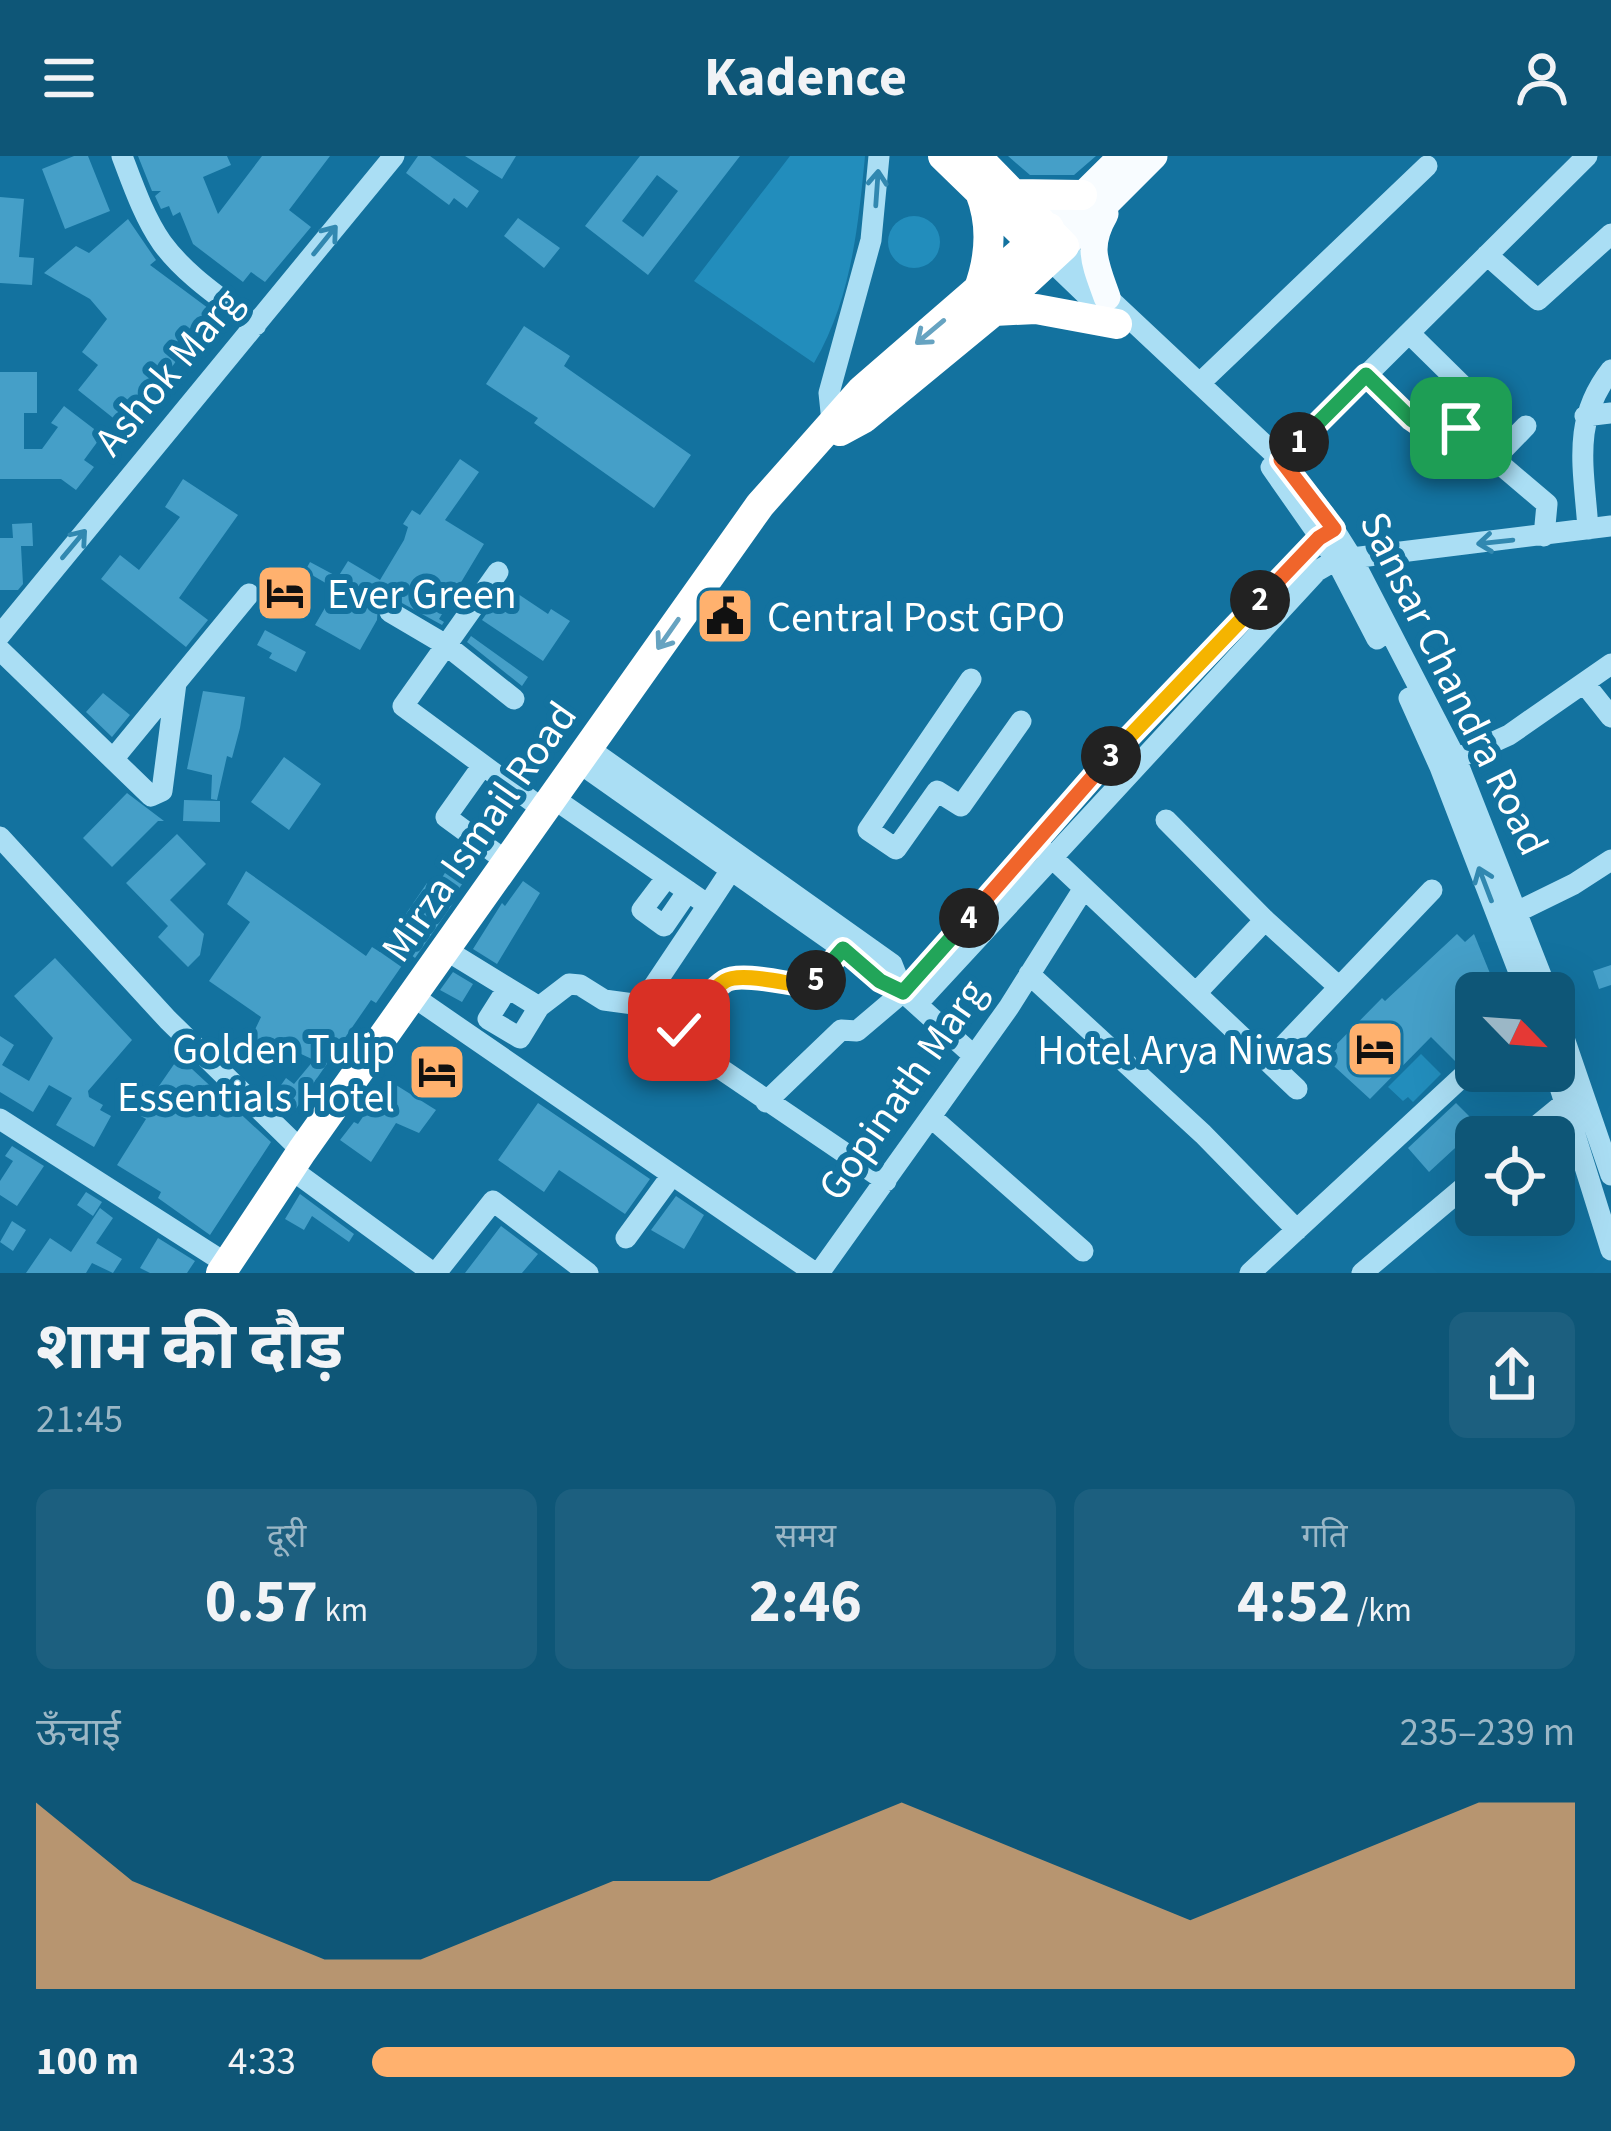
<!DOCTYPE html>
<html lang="hi">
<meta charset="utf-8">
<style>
:root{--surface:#0e5677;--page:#1c5f7f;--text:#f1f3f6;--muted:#9bb7c6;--accent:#ffb16e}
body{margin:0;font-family:"Source Sans 3","Noto Sans Devanagari",sans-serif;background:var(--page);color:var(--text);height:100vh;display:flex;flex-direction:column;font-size:45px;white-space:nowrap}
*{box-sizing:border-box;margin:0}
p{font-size:39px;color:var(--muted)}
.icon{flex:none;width:66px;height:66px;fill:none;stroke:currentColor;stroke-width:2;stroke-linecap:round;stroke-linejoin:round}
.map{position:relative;height:1117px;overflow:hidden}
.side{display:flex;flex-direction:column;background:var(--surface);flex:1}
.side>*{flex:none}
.needle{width:78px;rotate:115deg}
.buttons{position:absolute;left:1455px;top:816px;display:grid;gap:24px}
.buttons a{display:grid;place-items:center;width:120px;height:120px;border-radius:18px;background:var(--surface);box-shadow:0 12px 48px #0002;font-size:60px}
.pin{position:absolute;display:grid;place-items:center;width:102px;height:102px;color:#fff;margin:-51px;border-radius:24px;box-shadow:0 6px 18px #0006}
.km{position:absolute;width:60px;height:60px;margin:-30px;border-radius:50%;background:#222;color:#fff;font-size:33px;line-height:60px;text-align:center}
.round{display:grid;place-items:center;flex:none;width:126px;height:126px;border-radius:18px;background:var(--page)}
.head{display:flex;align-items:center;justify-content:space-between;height:204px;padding:0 36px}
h1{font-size:66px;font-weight:700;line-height:90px}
.metrics{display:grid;grid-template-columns:repeat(3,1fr);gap:18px;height:204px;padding:12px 36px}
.metrics div{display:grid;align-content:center;border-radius:18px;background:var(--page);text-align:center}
.metrics b{font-size:60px;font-weight:700}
.metrics small{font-size:33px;font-weight:400}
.metrics p{font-size:33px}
.chart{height:336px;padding:24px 36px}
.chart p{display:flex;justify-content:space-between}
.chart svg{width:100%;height:216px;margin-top:12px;fill:var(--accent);opacity:.7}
ul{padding:0 36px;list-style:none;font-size:39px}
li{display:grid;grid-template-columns:192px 144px 1fr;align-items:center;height:90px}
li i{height:30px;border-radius:15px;background:var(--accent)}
header{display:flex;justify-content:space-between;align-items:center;height:156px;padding:0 36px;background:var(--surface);font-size:54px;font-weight:700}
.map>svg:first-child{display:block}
</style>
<header><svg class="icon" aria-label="menu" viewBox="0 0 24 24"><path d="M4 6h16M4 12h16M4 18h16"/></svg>Kadence<svg class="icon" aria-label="person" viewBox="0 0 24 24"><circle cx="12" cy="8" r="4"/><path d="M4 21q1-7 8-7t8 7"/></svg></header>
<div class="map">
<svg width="1611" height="1117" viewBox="0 0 1611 1117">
<rect width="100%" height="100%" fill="#13729f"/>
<!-- green -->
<path fill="#228dbc" d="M790,0H865C858,73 851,143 814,207L694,125Z
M888 86a26 26 0 1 1 52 0a26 26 0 1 1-52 0Z
M1421,898L1441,918L1413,946L1408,941L1403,945L1388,931Z"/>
<!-- building -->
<path fill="#459fc8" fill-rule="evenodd" d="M74,0H88L110,55L65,73L42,13Z
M138,0H227L231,9L203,21L218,58L262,0H330L289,54L311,71L265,126L251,116L243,126L193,88L180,56L173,60L169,50L161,53L155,40L161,35H152Z
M418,0H430L479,35L467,52L454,42L449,49L406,17Z
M465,0H516L502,23Z
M640,0H740L648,119L585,70ZM657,19L678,35L643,81L622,65Z
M1008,0H1096L1074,19H1030Z
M0,41L24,43L19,101L34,102L32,129L0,127Z
M518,62L560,92L544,112L504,80Z
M128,63L156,104L150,109L212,155L169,215L178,222L148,260L136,250L122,269L78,234L98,209L82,196L107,163L90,143L44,117L76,90L89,97Z
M524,170L570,200L564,210L691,299L654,352L534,267L538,262L486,228Z
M0,216H37V257H24V293H42L58,271L51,267L64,250L98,276V285L84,304L94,311L76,334L61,323H0Z
M460,303L479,316L445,364L484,388L439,463L444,466L442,469L391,441L378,447L377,464L360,494L315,469L336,433L305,415L310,406L338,421L348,405L380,424L404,384L408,371L403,368L412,354L420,359Z
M183,323L238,359L179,442L208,464L186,491L101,423L120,399L139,414L180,361L165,351Z
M32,367L33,390H21L23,428L18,434H0V382H13L12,368Z
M506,430L548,458L551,453L570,465L543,505L482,464Z
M265,474L306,496L296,516L269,502L272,497L257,489Z
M471,480L528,521L522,530L467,486Z
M203,535L245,541L240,572L232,602L227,600L217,644L211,643L212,619L187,613Z
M103,537L130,559L112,581L86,556Z
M284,601L321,628L289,674L251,646Z
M127,637L164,665H158L112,711L83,682Z
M184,644L220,645V666L183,665Z
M177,678L206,708L170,744L204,778L200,799L188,811L158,781L168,770L126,727Z
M461,691L479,704L451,744L454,746L415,802L410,798L376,847L371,844L295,954L274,939L286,922L294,928L314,904L286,891L278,910L265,903L262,908L243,899L261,861L209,825L250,766L227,748L246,715L366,800L372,791L380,796L427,727L435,733Z
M523,725L540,737L497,808L473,793L502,747L505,750Z
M1457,778L1465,786L1474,778L1498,837H1476V893L1456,906L1431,881L1370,943L1324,901L1382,842L1385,845Z
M55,802L132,884L88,935L89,941L103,949L100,954L111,960L94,991L56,969L72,942L49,929L33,956L0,936V880L14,889L2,909L29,925L53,882L14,840Z
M1611,809V829L1599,833L1593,815Z
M453,816L473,828L462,846L440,834Z
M179,901L271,986L210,1079L158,1042L161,1036L117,1009L146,963L139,959Z
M388,924L436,954L419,977L396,967L371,1006L340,984L354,966L358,968Z
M538,947L650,1023L625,1058L559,1014L544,1036L498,1004Z
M1456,947L1479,970L1429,1016L1408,992Z
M12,990L44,1010L17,1050L0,1039V1025L13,1005L5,1000Z
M86,1036L102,1046L93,1060L77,1049Z
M300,1038L354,1078L349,1086L312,1060L304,1074L285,1063Z
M676,1040L704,1059L684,1093L651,1074Z
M100,1052L113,1062L96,1087L122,1103L113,1117L92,1107L86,1117H26L50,1082L71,1096Z
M12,1065L26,1074L13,1095L0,1086Z
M501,1070L538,1098L522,1117H465Z
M158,1082L195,1105L187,1117H150L140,1112Z"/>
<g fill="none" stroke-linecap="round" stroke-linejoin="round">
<!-- minor -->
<path stroke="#aadef4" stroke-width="21" d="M122,0C133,29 144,61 162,87C186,120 224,144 256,169
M1064,90L1107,141L1281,304L1325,359L1352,402L1456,603L1548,837
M1487,99L1538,144L1611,78
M1050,104L1103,155
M1366,219L1411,264L1437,281C1460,278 1475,262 1471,238L1409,177
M1200,227L1427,10
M1585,260L1611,257
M1526,270L1494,303L1547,348L1544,380
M833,275L829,237L871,84L879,0
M1281,304L1587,0
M1271,311L1336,404L1377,483
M1588,373C1584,312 1571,265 1611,214
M498,416L403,550L544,654
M390,456L446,489L514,543
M0,479L394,0
M0,494L151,640L162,635L176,527
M971,523L868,674L896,693L937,635L961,650L1021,565
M1584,527L1611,561
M1409,542L1440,611L1527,837
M588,592L892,808L903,836
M114,602L249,438
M1456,603L1509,579L1611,508
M578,606L843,793L880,825L903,836L974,900
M483,609L446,661L506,705
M553,642L708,749L731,714
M1166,664L1265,764L1197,836
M0,681L168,864L302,995
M1046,696L1297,933
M667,721L642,754L664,770L688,735
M1519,755L1574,728L1611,704
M1265,764L1339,831
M446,794L539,851L520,882L488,863L507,833
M1029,818L1203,978L1297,1074
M414,841L815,1117
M917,848L1317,415L1336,404L1352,402L1611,370
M641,849L708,749
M539,851L569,828L580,829L604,844L641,849L665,863L715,909L886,1025
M1554,853L1611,1019
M679,874L724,825L737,821L810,829L843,793
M1268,906L1432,734
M1554,912L1611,1094
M766,946L841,874L857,875L903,836L1116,595L1328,376
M932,962L1083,1095
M0,963L227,1108
M1523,981L1566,946
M291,1013L433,1117
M626,1082L672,1019
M436,1117L493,1045L588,1117
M819,1117L1009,851L1084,732
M1250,1117L1476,908
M1362,1117L1476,1021"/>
<!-- major -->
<path stroke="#f8fcff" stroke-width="27" d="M1105,58C1086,91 1095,107 1107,141
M1049,72L1122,0
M1064,90L1154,0"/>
<!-- highway -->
<path stroke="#fff" stroke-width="30" d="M943,0L1046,100
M1014,38L1082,39
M978,135C990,103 993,69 980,36
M994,155L1036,153L1117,168
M840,275L864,262L994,155L1064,90L976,0
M221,1117L302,995L760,349L862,234L1049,72"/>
</g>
<!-- one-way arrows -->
<defs><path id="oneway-shaft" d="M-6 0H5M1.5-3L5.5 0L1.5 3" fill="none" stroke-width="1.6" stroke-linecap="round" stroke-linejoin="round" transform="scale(3)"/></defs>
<g stroke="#3188b0">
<use href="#oneway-shaft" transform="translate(877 32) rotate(-86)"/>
<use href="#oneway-shaft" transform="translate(325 84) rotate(-51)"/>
<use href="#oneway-shaft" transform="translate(1495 386) rotate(174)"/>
<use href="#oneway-shaft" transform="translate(74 388) rotate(-50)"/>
<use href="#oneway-shaft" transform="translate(1485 728) rotate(-111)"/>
</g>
<g stroke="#66a3c1">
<use href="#oneway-shaft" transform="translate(930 176) rotate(140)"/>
<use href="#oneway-shaft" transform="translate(668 478) rotate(125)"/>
</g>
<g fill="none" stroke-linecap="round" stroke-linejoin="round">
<!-- split-1 casing -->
<g stroke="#fff" stroke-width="24">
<path id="split-1" d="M1299,286L1366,219L1411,263L1437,281L1461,272"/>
</g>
<!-- split-2 casing -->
<g stroke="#fff" stroke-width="24">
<path id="split-2" d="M1260,444L1319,382L1334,373L1281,304L1299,286"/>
</g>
<!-- split-3 casing -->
<g stroke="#fff" stroke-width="24">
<path id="split-3" d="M1111,600L1260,444"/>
</g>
<!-- split-4 casing -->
<g stroke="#fff" stroke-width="24">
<path id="split-4" d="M969,762L1111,600"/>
</g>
<!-- split-5 casing -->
<g stroke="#fff" stroke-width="24">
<path id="split-5" d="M816,824L843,793L880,825L903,836L969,762"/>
</g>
<!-- split-6 casing -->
<g stroke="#fff" stroke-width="24">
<path id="split-6" d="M679,874C693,859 708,836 725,825C741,815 790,829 810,830L816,824"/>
</g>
<!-- split-1 -->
<use href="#split-1" stroke="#22a559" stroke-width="15"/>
<!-- split-2 -->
<use href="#split-2" stroke="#f0652b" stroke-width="15"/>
<!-- split-3 -->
<use href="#split-3" stroke="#f5b400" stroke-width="15"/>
<!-- split-4 -->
<use href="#split-4" stroke="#f0652b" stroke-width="15"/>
<!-- split-5 -->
<use href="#split-5" stroke="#22a559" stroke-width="15"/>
<!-- split-6 -->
<use href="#split-6" stroke="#f5b400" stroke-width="15"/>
</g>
<!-- icons -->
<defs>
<g id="hotel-square" transform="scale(3)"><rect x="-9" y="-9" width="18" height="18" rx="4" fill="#ffb16e" stroke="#13729f"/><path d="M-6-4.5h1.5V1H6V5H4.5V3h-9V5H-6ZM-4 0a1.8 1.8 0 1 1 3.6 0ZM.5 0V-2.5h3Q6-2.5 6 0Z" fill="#111"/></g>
<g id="civic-square" transform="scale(3)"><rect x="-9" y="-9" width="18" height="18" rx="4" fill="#ffb16e" stroke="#13729f"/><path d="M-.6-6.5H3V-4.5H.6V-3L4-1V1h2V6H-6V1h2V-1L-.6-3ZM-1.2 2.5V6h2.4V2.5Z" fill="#111"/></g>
</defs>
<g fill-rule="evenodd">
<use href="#hotel-square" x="285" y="437"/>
<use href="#civic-square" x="725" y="460"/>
<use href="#hotel-square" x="1375" y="893"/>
<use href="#hotel-square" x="437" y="916"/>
</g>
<g text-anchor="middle" stroke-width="12" stroke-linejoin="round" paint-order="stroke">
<!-- street labels -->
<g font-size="42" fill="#fff" stroke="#13729f">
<text transform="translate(167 215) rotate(-50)" y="15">Ashok Marg</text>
<text transform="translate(1455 527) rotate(64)" y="15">Sansar Chandra Road</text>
<text transform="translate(478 675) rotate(-55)" y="15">Mirza Ismail Road</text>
<text transform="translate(901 933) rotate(-55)" y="15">Gopinath Marg</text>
</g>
<!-- poi labels -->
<g font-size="42" fill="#fff" stroke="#13729f" text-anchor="start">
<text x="327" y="452">Ever Green</text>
<text x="767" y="475">Central Post GPO</text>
<text x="395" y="907" text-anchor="end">Golden Tulip<tspan x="395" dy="48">Essentials Hotel</tspan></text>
<text x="1333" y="908" text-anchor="end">Hotel Arya Niwas</text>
</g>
</g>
</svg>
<div class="buttons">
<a><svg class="needle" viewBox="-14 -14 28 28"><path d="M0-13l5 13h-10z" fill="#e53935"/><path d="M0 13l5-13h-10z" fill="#9bb7c6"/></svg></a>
<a><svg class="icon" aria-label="locate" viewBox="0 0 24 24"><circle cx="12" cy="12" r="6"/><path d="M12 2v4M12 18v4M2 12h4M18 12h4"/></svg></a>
</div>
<div class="pin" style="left:1461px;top:272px;background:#1e9e55"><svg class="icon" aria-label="arrive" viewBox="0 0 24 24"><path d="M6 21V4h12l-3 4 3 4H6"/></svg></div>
<div class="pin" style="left:679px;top:874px;background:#d93025"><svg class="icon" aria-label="check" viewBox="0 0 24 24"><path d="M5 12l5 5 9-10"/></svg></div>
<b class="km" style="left:1299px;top:286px">1</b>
<b class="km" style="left:1260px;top:444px">2</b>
<b class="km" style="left:1111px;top:600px">3</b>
<b class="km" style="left:969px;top:762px">4</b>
<b class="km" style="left:816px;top:824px">5</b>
</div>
<section class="side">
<div class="head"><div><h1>शाम की दौड़</h1><p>21:45</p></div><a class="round"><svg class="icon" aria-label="share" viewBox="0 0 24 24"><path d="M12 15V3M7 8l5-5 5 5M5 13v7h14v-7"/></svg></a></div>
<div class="metrics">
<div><p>दूरी</p><b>0.57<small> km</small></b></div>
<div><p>समय</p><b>2:46</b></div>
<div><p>गति</p><b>4:52<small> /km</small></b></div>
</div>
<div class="chart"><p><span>ऊँचाई</span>235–239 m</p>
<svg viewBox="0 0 160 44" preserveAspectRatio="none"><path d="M0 44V6L10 22L20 30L30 38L40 38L50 30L60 22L70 22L80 14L90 6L100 14L110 22L120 30L130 22L140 14L150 6L160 6V44z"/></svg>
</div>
<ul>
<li><b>100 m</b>4:33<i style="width:100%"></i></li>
</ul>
</section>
